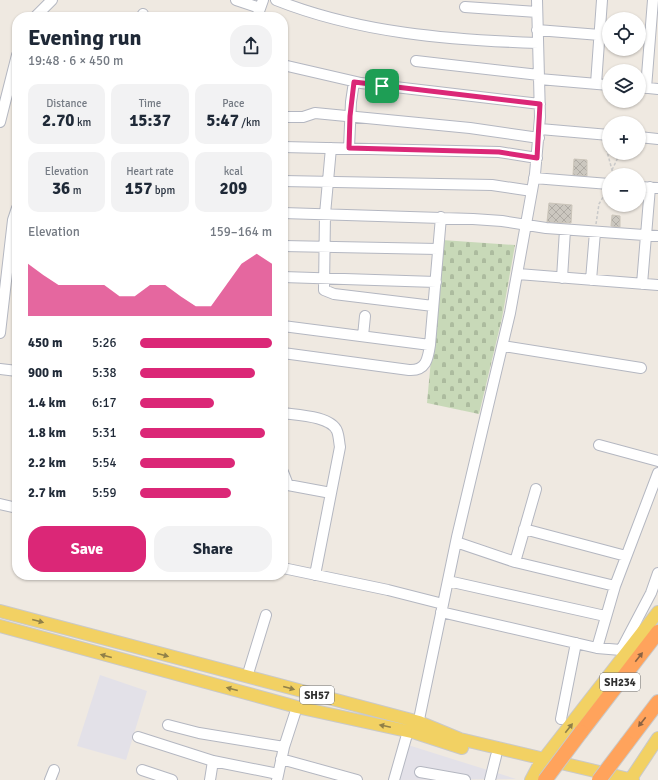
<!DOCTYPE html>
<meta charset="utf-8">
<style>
:root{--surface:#fff;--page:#f2f2f3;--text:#1f2937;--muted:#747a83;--accent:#db2777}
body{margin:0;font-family:Signika,sans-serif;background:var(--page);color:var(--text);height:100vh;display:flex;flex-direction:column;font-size:15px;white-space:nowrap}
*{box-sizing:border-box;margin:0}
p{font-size:13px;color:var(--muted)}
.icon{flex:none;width:22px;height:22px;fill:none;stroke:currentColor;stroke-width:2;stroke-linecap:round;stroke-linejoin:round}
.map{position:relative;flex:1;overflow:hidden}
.panel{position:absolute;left:12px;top:12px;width:276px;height:568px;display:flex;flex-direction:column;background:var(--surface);border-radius:16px;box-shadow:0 1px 3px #0004}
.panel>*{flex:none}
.fabs{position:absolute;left:602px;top:12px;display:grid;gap:8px}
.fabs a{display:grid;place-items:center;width:44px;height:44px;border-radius:50%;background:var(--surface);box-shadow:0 1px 3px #0004;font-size:20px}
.pin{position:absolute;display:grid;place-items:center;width:34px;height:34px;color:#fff;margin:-17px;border-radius:8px;box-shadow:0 2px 6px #0006}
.round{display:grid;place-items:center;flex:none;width:42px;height:42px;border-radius:16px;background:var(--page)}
.overview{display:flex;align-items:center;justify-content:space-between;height:68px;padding:0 16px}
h1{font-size:22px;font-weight:700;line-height:30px}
.stats{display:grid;grid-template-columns:repeat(3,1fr);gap:6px;height:68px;padding:4px 16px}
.stats div{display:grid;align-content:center;border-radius:10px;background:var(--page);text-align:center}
.stats b{font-size:17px;font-weight:700}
.stats small{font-size:11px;font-weight:400}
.stats p{font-size:11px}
.chart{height:112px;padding:8px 16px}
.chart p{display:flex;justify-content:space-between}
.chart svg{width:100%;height:72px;margin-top:4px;fill:var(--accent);opacity:.7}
.button{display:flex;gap:8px;margin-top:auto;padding:8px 16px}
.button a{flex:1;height:46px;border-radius:16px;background:var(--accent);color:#fff;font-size:16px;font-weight:700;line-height:46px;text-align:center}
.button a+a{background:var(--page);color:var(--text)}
ul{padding:0 16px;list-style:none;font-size:13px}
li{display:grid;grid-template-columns:64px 48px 1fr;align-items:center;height:30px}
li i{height:10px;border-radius:5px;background:var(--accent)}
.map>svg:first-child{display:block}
</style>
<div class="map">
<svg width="658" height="780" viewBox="0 0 658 780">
<defs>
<pattern id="cemetery-stones" width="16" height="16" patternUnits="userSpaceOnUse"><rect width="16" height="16" fill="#c8d9b8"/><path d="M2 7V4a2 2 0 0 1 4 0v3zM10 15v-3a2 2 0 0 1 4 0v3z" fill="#acbb9e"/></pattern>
<pattern id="building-cross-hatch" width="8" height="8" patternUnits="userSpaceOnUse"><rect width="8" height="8" fill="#cbc7bf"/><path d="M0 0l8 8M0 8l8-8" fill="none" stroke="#afaba4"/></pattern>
</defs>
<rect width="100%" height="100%" fill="#efe9e1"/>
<!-- industrial -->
<path fill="#e3e1e8" d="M100,675L147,691L126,760L77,746Z
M408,745L516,779L399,780Z"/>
<!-- cemetery -->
<path fill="url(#cemetery-stones)" d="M442,240L515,245L502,318L479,414L427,403Z"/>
<!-- building -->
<path fill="url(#building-cross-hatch)" stroke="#cbc5ba" d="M574,159L587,160V176L573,175Z
M549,203L572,205L571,223L547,222Z
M612,215L620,216V227L611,226Z"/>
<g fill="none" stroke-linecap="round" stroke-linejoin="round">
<!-- minor casing -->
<g stroke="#b4b7c1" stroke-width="12">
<path id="minor" d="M236,0L260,8
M276,0C359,33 449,40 538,43
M465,7L537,12
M35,17L52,0
M141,17L143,14
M257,17L263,0
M537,30L600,35
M416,61L539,75
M283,65L361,83L540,104
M539,79L609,85
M596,84L602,0
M639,87L658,89
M646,88L653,0
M283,117H303L315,113L470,128L539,138
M0,122L17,55
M540,129L609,135
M639,137L658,139
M283,147L499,152L537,158
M331,148L325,214L324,290L334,294L433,306
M349,148L351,102L354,82
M534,178L609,184
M283,181L492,185L532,191
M639,187L658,188
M283,213L473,219L502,221L546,228L658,236
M283,246L438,249
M518,274L658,285
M283,277L436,282
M562,278L565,230
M591,280L595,232
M642,284L650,187
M283,326L430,345
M0,333L13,220L17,208
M363,336L365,316
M503,346L641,368
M283,353L409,370C426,371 428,359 430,345L441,217
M0,369L17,371
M283,413C297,415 331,416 337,431C339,436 339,442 340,447L315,575
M599,445L658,461
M283,472L288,485L331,493
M0,504L17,508
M524,529L626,556
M456,542L515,562L615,586
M515,562L536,489
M283,568L388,590L443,604
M448,581L605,616
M441,612L597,648L621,650L651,593L658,573
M597,648L615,586L658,473
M247,677L266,615
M561,719L576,643
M168,725L199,733L284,747
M417,729L457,537L510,313L535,174L540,117L537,0
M138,737L213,761L278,774
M281,759L357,780
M142,770L172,780
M420,772L465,780
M50,780L54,770
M210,780L213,761
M277,780L284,747L297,707
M394,780L408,731
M490,780L496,756"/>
</g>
<!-- major casing -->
<g stroke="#c9c9c9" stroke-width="14">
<path id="major" d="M0,611L419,722L460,739L633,780
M0,626L297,707L416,733L462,748
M531,780L539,765L658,612
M630,780L658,738"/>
</g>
<!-- highway casing -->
<g stroke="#c9c9c9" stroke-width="16">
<path id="highway" d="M581,732L658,632
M627,743L658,702"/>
</g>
<!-- path -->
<path stroke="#c9c9c9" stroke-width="1.5" stroke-dasharray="3 2" stroke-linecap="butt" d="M605,144L612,170V175
M612,170L620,153
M596,224L599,204L606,192"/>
<!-- minor -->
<use href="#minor" stroke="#fff" stroke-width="10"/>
<!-- major -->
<use href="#major" stroke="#f2d163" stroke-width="12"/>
<!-- highway -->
<use href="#highway" stroke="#ffa35c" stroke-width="14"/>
<!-- highway-bridge casing -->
<g stroke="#c9c9c9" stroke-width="16" stroke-linecap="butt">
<path id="highway-bridge" d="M545,780L581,732
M599,780L627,743"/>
</g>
<!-- highway-bridge -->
<use href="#highway-bridge" stroke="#ffa35c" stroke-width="14"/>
</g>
<!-- one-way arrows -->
<defs><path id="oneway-solid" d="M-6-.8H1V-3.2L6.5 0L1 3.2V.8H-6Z"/></defs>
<g fill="#908048">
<use href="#oneway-solid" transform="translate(38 621) rotate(15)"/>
<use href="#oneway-solid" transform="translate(163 655) rotate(15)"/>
<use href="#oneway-solid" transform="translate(106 656) rotate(-165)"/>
<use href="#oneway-solid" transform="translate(289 688) rotate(15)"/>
<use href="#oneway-solid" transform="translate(232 689) rotate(-165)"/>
<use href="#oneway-solid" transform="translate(385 726) rotate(-168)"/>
<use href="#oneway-solid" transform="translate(569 728) rotate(-52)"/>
</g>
<g fill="#8c6343">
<use href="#oneway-solid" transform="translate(639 657) rotate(-52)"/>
<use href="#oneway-solid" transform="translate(642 722) rotate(128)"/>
</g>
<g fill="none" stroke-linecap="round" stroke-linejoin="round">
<!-- route casing -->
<g stroke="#fff" stroke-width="8">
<path id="route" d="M354,82L540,104L537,158L499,152L349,148L350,116Z"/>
</g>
<!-- route -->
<use href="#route" stroke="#db2777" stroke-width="5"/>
</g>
<g text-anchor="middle" stroke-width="3.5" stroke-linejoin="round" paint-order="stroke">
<!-- shield labels -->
<g fill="#fff" stroke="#6d6d6d" stroke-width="1">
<rect x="600" y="673" width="40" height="18" rx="3"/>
<rect x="300" y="686" width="34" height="18" rx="3"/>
</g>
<g font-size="11" font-weight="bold" fill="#2e2e2e">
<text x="620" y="686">SH234</text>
<text x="317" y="699">SH57</text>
</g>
</g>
</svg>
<div class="fabs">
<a><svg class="icon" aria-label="locate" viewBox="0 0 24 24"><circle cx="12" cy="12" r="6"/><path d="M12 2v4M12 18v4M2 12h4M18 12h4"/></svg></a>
<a><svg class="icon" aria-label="layers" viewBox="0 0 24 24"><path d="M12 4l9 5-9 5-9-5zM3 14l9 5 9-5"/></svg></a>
<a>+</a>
<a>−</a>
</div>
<div class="pin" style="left:382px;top:86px;background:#1e9e55"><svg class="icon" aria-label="arrive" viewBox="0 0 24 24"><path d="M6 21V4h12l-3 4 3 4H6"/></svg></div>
<section class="panel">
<div class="overview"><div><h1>Evening run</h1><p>19:48 · 6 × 450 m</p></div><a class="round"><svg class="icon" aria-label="share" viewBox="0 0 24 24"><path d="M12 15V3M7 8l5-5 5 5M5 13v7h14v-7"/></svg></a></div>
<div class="stats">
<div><p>Distance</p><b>2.70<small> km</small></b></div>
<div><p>Time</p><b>15:37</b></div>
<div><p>Pace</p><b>5:47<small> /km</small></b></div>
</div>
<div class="stats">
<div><p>Elevation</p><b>36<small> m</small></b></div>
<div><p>Heart rate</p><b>157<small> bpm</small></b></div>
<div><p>kcal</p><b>209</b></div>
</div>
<div class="chart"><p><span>Elevation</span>159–164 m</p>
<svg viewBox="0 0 160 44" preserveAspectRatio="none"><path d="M0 44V12L10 19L20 25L30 25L40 25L50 25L60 32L70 32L80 25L90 25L100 32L110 38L120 38L130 25L140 12L150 6L160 12V44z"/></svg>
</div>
<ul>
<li><b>450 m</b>5:26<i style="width:100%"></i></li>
<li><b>900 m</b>5:38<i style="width:87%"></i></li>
<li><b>1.4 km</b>6:17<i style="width:56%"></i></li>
<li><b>1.8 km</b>5:31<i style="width:95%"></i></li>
<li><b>2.2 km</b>5:54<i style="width:72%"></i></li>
<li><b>2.7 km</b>5:59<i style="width:69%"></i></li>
</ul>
<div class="button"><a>Save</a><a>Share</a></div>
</section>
</div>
